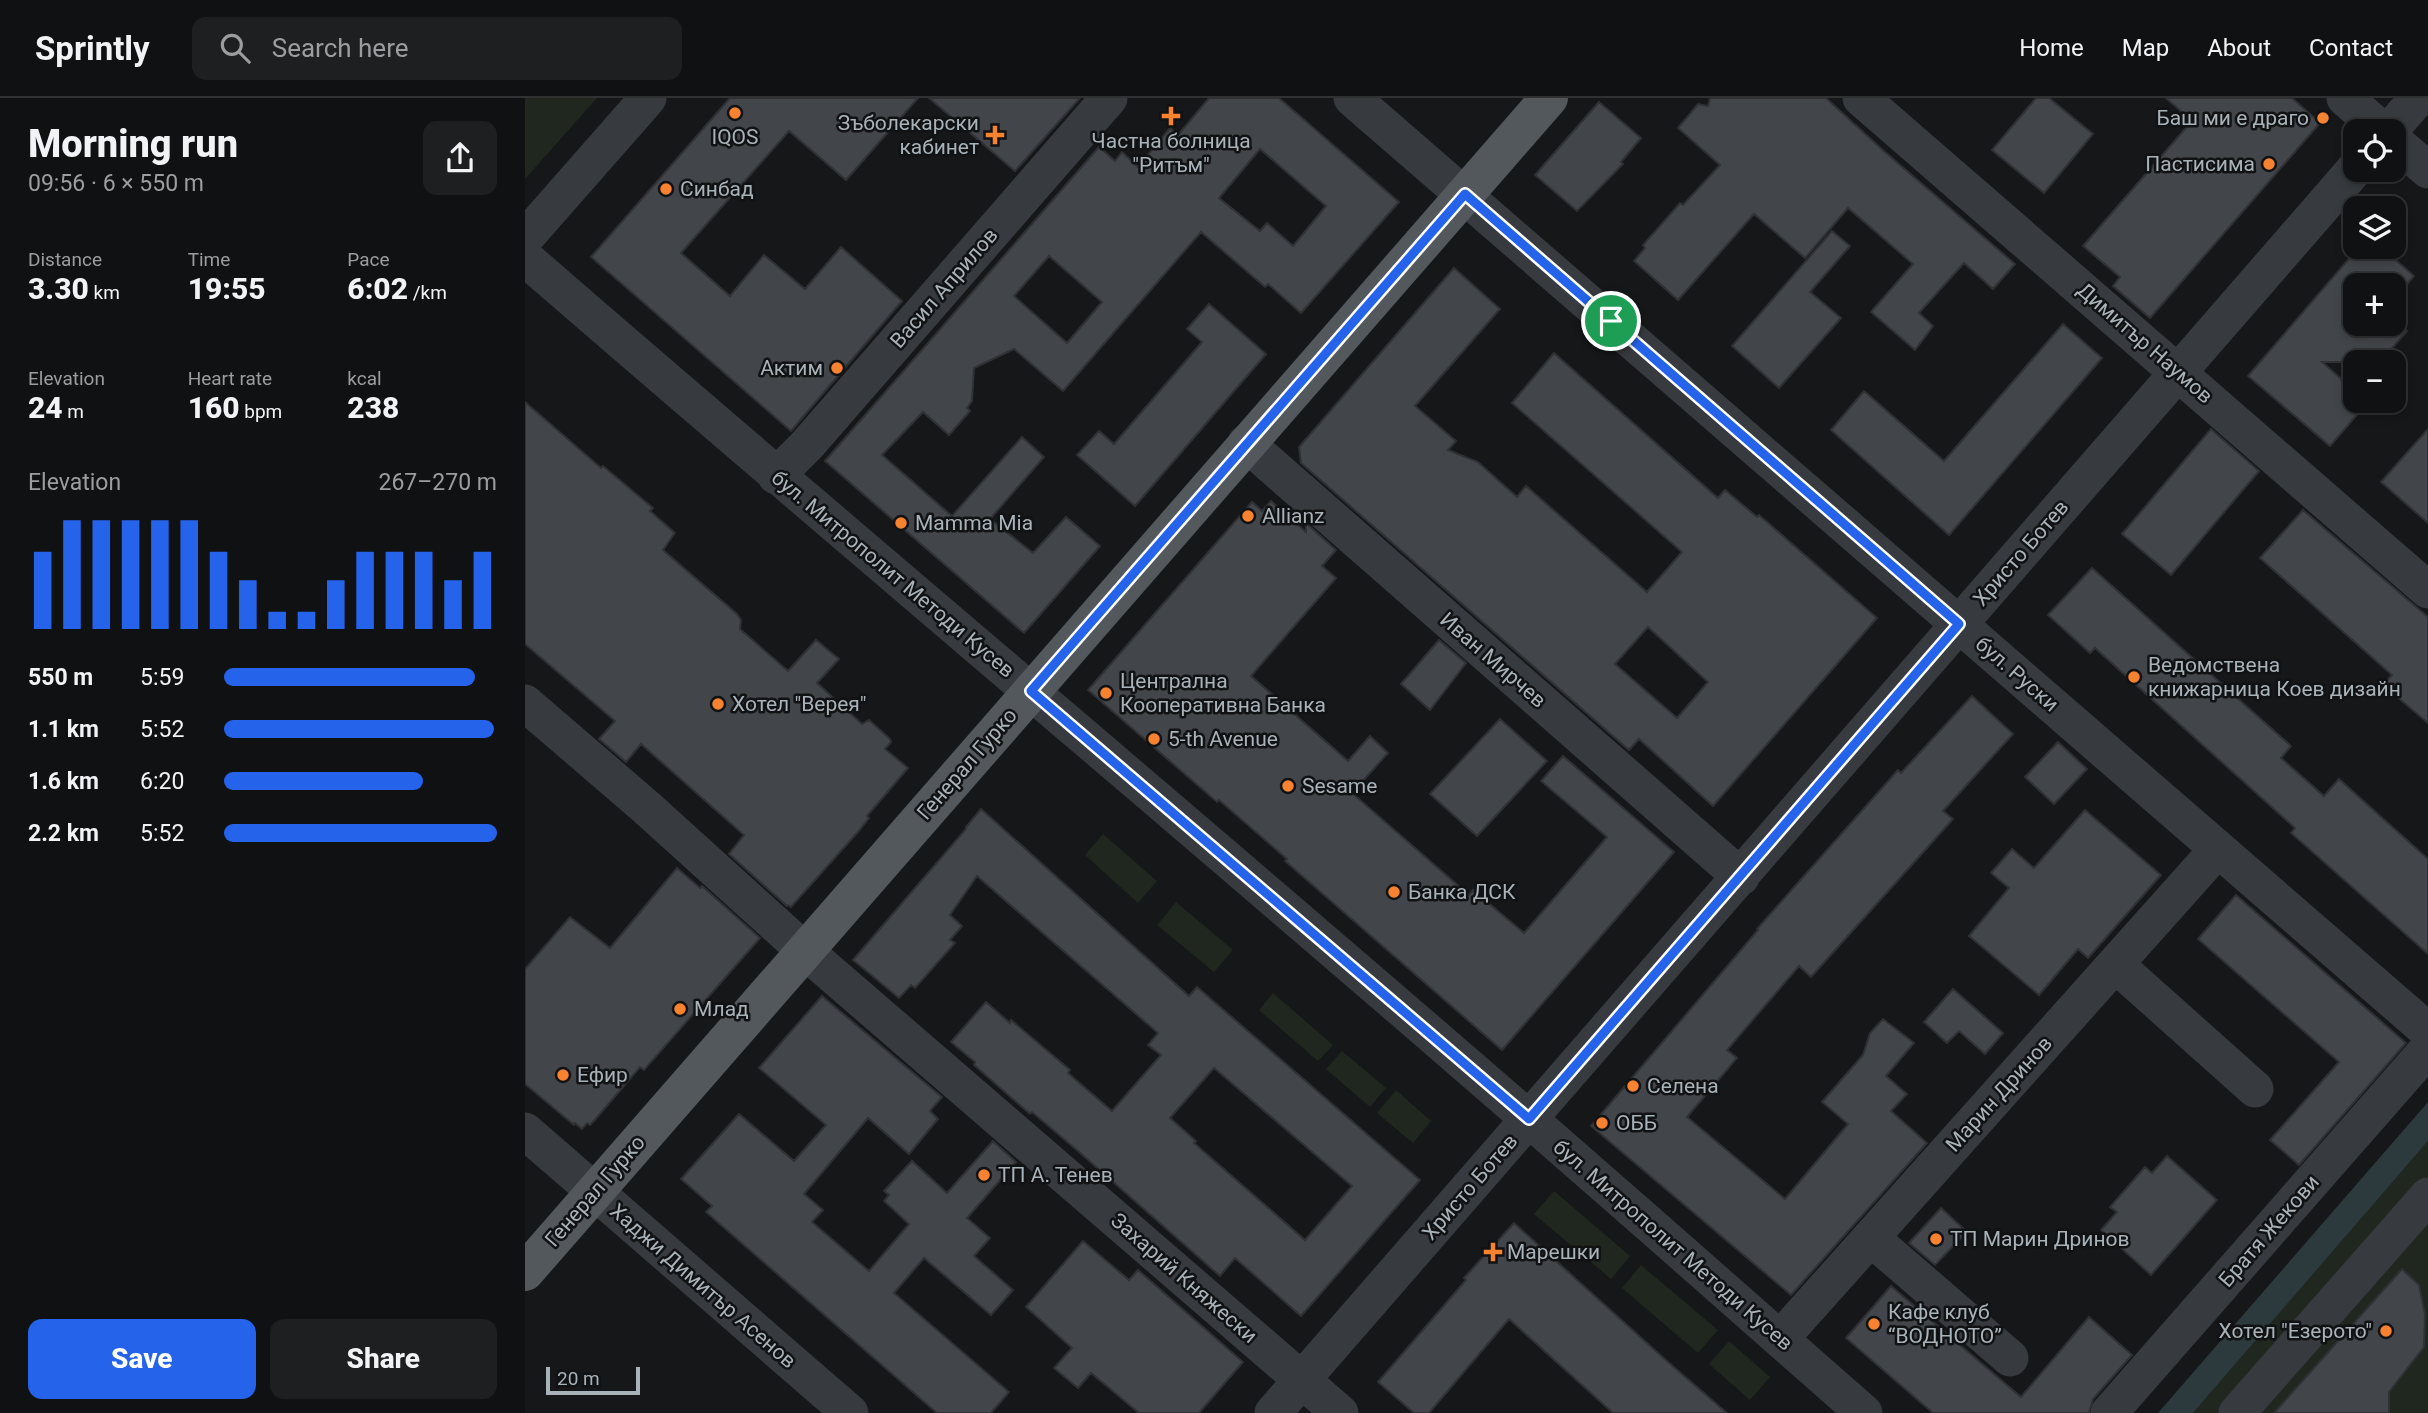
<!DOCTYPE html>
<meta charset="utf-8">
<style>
:root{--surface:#101113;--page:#1e1f21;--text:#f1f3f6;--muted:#9c9da0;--line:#303133;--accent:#2563eb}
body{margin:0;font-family:Roboto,sans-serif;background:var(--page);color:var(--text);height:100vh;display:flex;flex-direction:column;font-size:26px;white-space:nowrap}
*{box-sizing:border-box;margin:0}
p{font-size:23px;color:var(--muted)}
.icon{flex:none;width:38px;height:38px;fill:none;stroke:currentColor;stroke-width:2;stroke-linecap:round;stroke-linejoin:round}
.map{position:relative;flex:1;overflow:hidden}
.panel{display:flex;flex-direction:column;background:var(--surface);width:525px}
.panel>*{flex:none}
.controls{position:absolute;left:1818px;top:21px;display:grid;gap:14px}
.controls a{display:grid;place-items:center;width:63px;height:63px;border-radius:14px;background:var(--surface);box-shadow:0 4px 10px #0003,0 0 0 2px var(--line);font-size:35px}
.scale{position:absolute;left:21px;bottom:18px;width:94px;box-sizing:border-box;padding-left:7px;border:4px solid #a8b2b9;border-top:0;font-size:19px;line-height:24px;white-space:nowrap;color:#a8b2b9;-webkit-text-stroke:5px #111214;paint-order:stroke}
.pin{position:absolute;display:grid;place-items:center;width:60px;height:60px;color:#fff;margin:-30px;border:4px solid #fff;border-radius:50%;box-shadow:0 2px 7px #0007}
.round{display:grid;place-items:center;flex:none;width:74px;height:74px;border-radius:14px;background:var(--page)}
.overview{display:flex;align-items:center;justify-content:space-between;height:119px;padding:0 28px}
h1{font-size:38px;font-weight:800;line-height:52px}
.figures{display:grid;grid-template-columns:repeat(3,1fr);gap:10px;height:119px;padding:7px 28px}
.figures div{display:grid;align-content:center}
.figures b{font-size:30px;font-weight:800}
.figures small{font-size:19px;font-weight:400}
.figures p{font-size:19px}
.chart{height:196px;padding:14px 28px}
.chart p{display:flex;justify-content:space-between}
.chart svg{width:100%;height:126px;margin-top:7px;stroke:var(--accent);stroke-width:6}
.action{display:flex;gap:14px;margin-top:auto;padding:14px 28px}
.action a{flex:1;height:80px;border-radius:14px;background:var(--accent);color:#fff;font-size:28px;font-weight:800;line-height:80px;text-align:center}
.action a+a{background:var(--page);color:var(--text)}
ul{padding:0 28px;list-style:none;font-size:23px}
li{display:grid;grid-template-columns:112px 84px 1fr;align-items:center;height:52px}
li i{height:18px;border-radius:9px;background:var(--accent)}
header{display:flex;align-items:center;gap:42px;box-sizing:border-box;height:98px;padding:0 35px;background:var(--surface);border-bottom:2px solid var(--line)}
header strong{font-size:33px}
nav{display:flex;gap:38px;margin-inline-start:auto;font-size:24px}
.search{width:490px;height:63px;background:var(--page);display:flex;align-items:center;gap:18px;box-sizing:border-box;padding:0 24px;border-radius:14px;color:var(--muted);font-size:26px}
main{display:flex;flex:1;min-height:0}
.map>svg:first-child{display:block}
</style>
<header>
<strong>Sprintly</strong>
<div class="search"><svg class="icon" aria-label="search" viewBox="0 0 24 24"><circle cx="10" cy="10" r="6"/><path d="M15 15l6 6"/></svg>Search here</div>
<nav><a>Home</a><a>Map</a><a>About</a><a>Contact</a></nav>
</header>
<main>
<section class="panel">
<div class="overview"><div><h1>Morning run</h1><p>09:56 · 6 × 550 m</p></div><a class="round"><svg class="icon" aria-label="share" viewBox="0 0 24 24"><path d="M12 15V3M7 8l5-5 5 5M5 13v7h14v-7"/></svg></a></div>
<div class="figures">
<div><p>Distance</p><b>3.30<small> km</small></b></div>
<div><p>Time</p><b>19:55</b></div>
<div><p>Pace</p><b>6:02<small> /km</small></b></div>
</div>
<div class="figures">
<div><p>Elevation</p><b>24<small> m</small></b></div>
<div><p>Heart rate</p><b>160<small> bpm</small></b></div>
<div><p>kcal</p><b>238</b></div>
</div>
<div class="chart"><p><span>Elevation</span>267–270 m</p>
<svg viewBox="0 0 160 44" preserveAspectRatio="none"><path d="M5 44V17M15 44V6M25 44V6M35 44V6M45 44V6M55 44V6M65 44V17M75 44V27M85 44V38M95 44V38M105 44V27M115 44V17M125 44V17M135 44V17M145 44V27M155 44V17"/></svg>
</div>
<ul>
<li><b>550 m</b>5:59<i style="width:92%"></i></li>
<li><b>1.1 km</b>5:52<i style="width:99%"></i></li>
<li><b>1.6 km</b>6:20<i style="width:73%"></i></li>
<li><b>2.2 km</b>5:52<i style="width:100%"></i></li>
</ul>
<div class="action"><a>Save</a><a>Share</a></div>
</section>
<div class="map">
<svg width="1903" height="1315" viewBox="0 0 1903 1315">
<rect width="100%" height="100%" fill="#161719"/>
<!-- green -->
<path fill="#1f271e" d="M0,0H72L0,81Z
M578,736L632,783L613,805L560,757Z
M651,804L708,852L689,874L632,827Z
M748,895L808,947L793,963L734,912Z
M817,953L861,990L845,1009L801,971Z
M871,992L906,1023L888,1045L852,1015Z
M1903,1043V1315H1668Z
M1029,1093L1105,1158L1086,1181L1009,1116Z
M1116,1167L1193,1232L1173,1255L1097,1190Z
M1204,1243L1245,1279L1225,1302L1184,1266Z"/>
<!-- water -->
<path fill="#2c3a3d" d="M1903,1004V1043L1668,1315H1633Z"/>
<!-- building -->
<path fill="#424549" stroke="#303135" stroke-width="2" fill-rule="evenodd" d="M205,0H393L321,82L264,33L156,155L205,198L239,157L280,191L316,149L377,203L266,333L66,159Z
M404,0H555L490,73Z
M684,0H754L874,104L776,215L743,186L740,189L676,134L538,293L489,251L449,270L447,303L442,310L445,313L424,337L398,314L357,357L427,418L497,339L519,359L465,421L508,455L541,419L575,448L499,535L300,363L574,49L590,63L597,54L613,69L645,30L653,37ZM735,51L801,108L768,148L742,125L735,133L694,100ZM524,158L577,204L542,245L489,198Z
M1185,0H1301L1360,54L1490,166L1468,191L1439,165L1394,215L1408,228L1390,252L1346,214L1388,166L1323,110L1280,160L1229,116L1153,202L1109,163L1120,150L1118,147L1155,105L1158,107L1195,67L1153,30L1173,6L1183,8Z
M1511,0H1524L1568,36L1519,95L1467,52Z
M1641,0H1767L1795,25L1625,220L1588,188L1595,179L1558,148L1667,23Z
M1074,4L1116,40L1096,64L1098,66L1052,113L1010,77Z
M1307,133L1325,148L1285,194L1316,220L1254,290L1207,248Z
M1834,149H1856L1889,178L1869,201V187H1830V226H1869V222L1882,233L1855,264H1797L1830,293V303L1843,304L1805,348L1723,278Z
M929,170L975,211L890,308L931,343L923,352L953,364L992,399L1001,388L1122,494L1157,454L987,305L1029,255L1193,400L1200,392L1232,419L1234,417L1352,520L1188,708L1114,641L1104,652L776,365L774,349ZM1123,529L1183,584L1152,620L1090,566Z
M684,206L741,256L610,408L552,357L574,333L589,346L677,244L662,231Z
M1538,226L1577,260L1424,437L1306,332L1339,293L1419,363Z
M0,304L76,370L78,368L128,410L125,413L150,435L138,452L212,516L216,522L215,531L263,573L291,542L314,561L292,585L337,626L344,622L365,641L366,644L360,651L383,670L342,718L344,720L332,735L266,809L263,807L262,808L204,756L219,737L116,646L101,664L74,641L90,623L0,546Z
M1686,331L1734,373L1646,477L1597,436Z
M1903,331V425L1856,384Z
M746,403L781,434V425L811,452L797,468L811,480L726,578L823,663L845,638L863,655L827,695L944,797L948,792L999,835L1082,739L1016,683L1038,658L1149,754L977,952L760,763L762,761L694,702L692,704L563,592L727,404L737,413Z
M1778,412L1903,519V625L1858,587L1867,577L1735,460Z
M1567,470L1766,648L1756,660L1799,698L1814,681L1903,761V856L1766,735L1770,730L1570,550L1565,555L1523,517Z
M914,542L941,565L905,612L876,586Z
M1447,598L1488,636L1418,713L1428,721L1286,879L1274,868L1202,952L1212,960L1162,1019L1260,1101L1323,1026L1297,1004L1338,957L1345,935L1358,921L1389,945L1361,978L1382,996L1366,1013L1402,1045L1266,1197L1066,1028L1233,832L1232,831L1373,672L1376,675Z
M975,621L1022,663L952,738L905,696Z
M1533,644L1562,671L1529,706L1500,679Z
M456,711L664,898L672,889L895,1082L776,1218L710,1160L695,1178L553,1053L507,1014L505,1016L449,967L450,964L426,944L461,904L485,925L486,922L545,972L543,975L587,1013L636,957L623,947L633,935L452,778L425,817L437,828L425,842L430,845L390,890L386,887L374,900L328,862L441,731V729ZM689,970L827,1088L780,1142L669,1045L671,1043L645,1020Z
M1560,712L1636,777L1563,860L1553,851L1514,897L1444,838L1484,790L1466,775L1487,751L1509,770Z
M152,770L175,790L177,788L235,840L119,972L115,969L68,1024L65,1027L62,1025L57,1031L50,1025L49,1027L0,986V871L45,819L85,850Z
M1711,797L1881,945L1774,1067L1745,1042L1814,964L1673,841Z
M1428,891L1478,935L1460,956L1434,933L1422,945L1399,924Z
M297,898L417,999L405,1013L413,1021L384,1056L343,1020L279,1096L298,1112L287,1124L344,1173L384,1126L359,1103L364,1097L359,1093L387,1063L422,1095L468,1043L491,1064L442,1120L465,1140L449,1158L488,1192L466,1217L399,1160L369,1195L484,1294L466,1315H412L181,1114L187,1108L156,1081L214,1016L269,1063L301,1027L234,970Z
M1642,1058L1692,1102L1626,1177L1576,1132L1592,1114L1585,1109L1620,1069L1627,1075Z
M1416,1110L1442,1134L1410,1167L1384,1145Z
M989,1125L1143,1264L1202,1315H1088L984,1221L904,1315H889L853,1284L941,1182L939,1180Z
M558,1143L604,1182L613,1172L718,1264L674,1315H614L566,1275L553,1290L529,1270L547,1250L501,1209Z
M1877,1171L1894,1187L1900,1216L1899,1249L1864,1294V1315H1749Z
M1366,1188L1496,1299L1564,1219L1607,1257L1568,1301L1564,1315H1408L1321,1240Z"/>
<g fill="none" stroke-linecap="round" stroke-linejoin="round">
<!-- minor -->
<path stroke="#373a3e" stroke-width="37" d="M827,0L1903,933
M1336,0L1903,492
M1820,0L1858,33
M1864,33L1893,0
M1869,43L1903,72
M0,140L123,0
M0,160C333,449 672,732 1005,1022C1117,1119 1227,1217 1339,1315
M721,345L1216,779
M251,378L282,347L584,0
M0,605L122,710L280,853L815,1315
M1590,866L1730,991
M0,1033L325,1315
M1346,1140L1485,1260
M1255,1241L1693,751
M748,1315L1830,71
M1584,1315L1903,951
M1712,1315L1903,1098"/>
<!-- major -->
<path stroke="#53585d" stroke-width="38" d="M0,1174L1024,0"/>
</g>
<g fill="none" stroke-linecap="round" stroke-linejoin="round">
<!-- route casing -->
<g stroke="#fff" stroke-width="14">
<path id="route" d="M940,96L1434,526L1004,1021L506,593Z"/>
</g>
<!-- route -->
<use href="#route" stroke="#2563eb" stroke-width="9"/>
</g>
<!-- markers -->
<g fill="#f78230" stroke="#111214" stroke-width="2.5">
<circle cx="210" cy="15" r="7"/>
<path d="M642.5 7.5h7v7h7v7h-7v7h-7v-7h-7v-7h7z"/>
<circle cx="1798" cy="20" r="7"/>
<path d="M466.5 26.5h7v7h7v7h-7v7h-7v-7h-7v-7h7z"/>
<circle cx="1744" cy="66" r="7"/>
<circle cx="141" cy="91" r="7"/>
<circle cx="312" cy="270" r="7"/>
<circle cx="723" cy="418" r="7"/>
<circle cx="376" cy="425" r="7"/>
<circle cx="1609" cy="579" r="7"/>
<circle cx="581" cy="595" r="7"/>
<circle cx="193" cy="606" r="7"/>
<circle cx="629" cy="641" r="7"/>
<circle cx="763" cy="688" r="7"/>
<circle cx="869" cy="794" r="7"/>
<circle cx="155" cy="911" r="7"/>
<circle cx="38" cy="977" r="7"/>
<circle cx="1108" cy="988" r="7"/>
<circle cx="1077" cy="1025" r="7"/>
<circle cx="459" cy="1077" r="7"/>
<circle cx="1411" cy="1141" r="7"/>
<path d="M964.5 1143.5h7v7h7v7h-7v7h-7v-7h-7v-7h7z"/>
<circle cx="1349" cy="1226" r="7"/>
<circle cx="1861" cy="1233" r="7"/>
</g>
<g text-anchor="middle" stroke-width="5" stroke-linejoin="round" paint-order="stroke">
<!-- poi labels -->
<g font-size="21" fill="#a8b2b9" stroke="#111214" text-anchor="start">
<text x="1784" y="27" text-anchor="end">Баш ми е драго</text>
<text x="454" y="32" text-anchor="end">Зъболекарски<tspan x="454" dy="24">кабинет</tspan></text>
<text x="210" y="46" text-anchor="middle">IQOS</text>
<text x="646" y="50" text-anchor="middle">Частна болница<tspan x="646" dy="24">"Ритъм"</tspan></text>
<text x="1730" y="73" text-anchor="end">Пастисима</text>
<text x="155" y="98">Синбад</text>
<text x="298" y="277" text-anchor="end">Актим</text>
<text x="737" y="425">Allianz</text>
<text x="390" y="432">Mamma Mia</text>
<text x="1623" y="574">Ведомствена<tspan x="1623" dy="24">книжарница Коев дизайн</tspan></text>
<text x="595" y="590">Централна<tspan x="595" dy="24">Кооперативна Банка</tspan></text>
<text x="207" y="613">Хотел "Верея"</text>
<text x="643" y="648">5-th Avenue</text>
<text x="777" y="695">Sesame</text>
<text x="883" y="801">Банка ДСК</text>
<text x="169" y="918">Млад</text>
<text x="52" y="984">Ефир</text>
<text x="1122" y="995">Селена</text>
<text x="1091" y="1032">ОББ</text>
<text x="473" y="1084">ТП А. Тенев</text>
<text x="1425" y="1148">ТП Марин Дринов</text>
<text x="982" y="1161">Марешки</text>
<text x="1363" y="1221">Кафе клуб<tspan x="1363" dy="24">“ВОДНОТО”</tspan></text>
<text x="1847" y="1240" text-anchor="end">Хотел "Езерото"</text>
</g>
<!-- street labels -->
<g font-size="21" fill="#a8b2b9" stroke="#111214">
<text transform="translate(419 190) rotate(-49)" y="7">Васил Априлов</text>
<text transform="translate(1620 245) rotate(41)" y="7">Димитър Наумов</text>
<text transform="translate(1496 455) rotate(-49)" y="7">Христо Ботев</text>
<text transform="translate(368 476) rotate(40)" y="7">бул. Митрополит Методи Кусев</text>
<text transform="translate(968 562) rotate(41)" y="7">Иван Мирчев</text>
<text transform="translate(1492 576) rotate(41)" y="7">бул. Руски</text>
<text transform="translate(442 666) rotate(-49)" y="7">Генерал Гурко</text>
<text transform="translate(1474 996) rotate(-48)" y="7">Марин Дринов</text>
<text transform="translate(945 1089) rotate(-49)" y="7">Христо Ботев</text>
<text transform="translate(70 1093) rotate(-49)" y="7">Генерал Гурко</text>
<text transform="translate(1744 1133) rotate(-49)" y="7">Братя Жекови</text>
<text transform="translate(1148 1147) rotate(41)" y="7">бул. Митрополит Методи Кусев</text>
<text transform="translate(659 1180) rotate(41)" y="7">Захарий Княжески</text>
<text transform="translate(178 1188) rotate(41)" y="7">Хаджи Димитър Асенов</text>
</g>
</g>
</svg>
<div class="controls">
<a><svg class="icon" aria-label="locate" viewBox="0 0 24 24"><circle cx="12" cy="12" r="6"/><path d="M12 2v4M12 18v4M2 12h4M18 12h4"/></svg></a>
<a><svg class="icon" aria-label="layers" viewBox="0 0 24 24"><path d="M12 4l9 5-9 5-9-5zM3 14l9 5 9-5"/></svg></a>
<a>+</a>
<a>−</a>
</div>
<div class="scale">20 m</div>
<div class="pin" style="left:1086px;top:223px;background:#1e9e55"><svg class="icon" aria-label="arrive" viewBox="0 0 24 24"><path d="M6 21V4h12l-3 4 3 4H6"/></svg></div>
</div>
</main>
